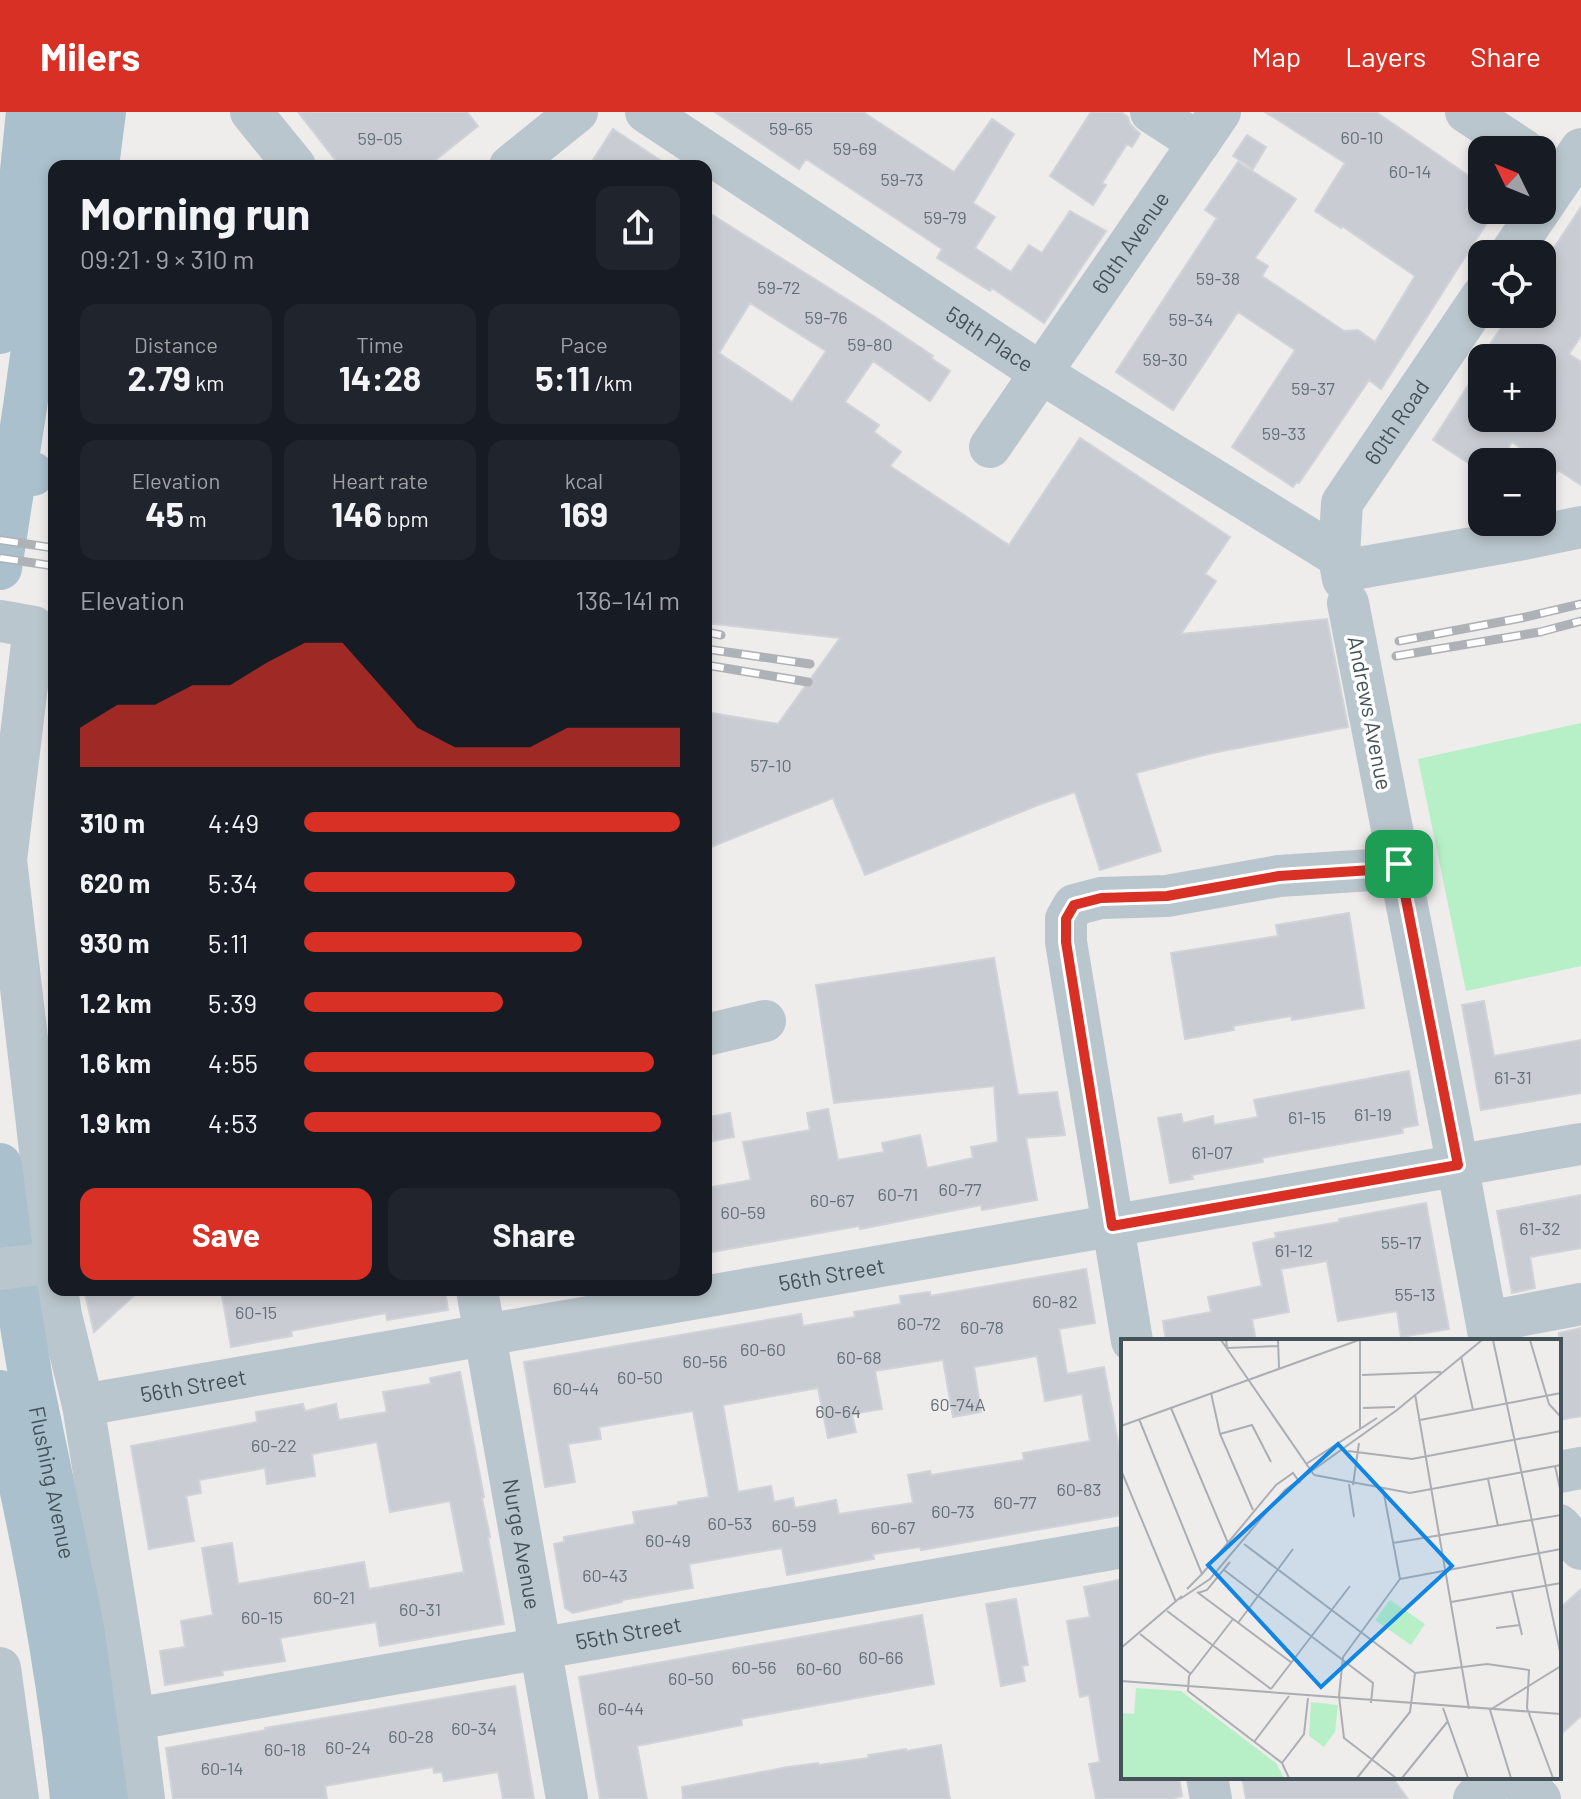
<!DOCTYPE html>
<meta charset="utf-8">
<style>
:root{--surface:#171b24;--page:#20242c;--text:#f1f3f6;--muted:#9ea1a6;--accent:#d93025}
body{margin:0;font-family:Barlow,sans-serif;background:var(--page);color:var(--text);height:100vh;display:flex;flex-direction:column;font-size:30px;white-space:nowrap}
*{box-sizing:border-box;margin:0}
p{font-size:26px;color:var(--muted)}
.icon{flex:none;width:44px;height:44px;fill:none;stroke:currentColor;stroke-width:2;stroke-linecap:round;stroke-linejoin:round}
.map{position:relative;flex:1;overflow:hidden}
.details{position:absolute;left:48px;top:48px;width:664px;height:1136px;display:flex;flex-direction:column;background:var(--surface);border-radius:16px;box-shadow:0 4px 12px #0003}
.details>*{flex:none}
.needle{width:52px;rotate:313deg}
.controls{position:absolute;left:1468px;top:24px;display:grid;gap:16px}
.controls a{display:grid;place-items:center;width:88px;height:88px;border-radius:16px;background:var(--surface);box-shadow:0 4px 12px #0003;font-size:40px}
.pin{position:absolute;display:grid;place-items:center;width:68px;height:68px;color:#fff;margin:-34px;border-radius:16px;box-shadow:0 4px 12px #0006}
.round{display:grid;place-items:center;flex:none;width:84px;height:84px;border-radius:16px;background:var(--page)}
.summary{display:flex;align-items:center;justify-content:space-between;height:136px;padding:0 32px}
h1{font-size:44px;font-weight:700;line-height:60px}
.metrics{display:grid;grid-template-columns:repeat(3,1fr);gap:12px;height:136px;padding:8px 32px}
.metrics div{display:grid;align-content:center;border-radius:16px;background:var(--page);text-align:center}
.metrics b{font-size:34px;font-weight:700}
.metrics small{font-size:22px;font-weight:400}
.metrics p{font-size:22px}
.chart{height:224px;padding:16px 32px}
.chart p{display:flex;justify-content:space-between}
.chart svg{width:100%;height:144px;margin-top:8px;fill:var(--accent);opacity:.7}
.cta{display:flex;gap:16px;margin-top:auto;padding:16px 32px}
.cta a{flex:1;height:92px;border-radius:16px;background:var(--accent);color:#fff;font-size:32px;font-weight:700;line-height:92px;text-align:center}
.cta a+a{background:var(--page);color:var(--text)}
ul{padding:0 32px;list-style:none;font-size:26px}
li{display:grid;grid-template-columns:128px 96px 1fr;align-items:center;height:60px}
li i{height:20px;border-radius:10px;background:var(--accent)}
header{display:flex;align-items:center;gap:48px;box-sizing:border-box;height:112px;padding:0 40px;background:var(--accent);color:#fff}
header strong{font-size:38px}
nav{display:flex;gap:44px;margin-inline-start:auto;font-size:28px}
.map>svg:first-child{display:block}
</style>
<header>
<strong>Milers</strong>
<nav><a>Map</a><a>Layers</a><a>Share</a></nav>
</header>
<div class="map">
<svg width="1581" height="1687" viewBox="0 0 1581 1687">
<rect width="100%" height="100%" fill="#efecec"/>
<!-- green -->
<path fill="#b7f0c7" d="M1581,611V854L1466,879L1418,647Z"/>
<!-- building -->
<path fill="#c9ccd2" stroke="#d0d3d8" stroke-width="2" fill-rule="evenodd" d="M298,0H467L478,14L428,54H340Z
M715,0H863L954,60L992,7L1014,22L973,91L995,105L975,136L1011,160L1029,133L1042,141L1070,99L1106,119L1044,211L992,176L990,179L937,146L942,137L806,47L799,57Z
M1091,0H1121L1128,5L1130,12L1140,22L1132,35L1127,32L1102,71L1106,73L1093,93L1050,64Z
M1265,0H1376L1482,73L1466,98H1495L1381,277L1369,268L1299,371L1297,370L1293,375L1232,335L1295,238L1238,200L1173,298L1116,260L1217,106L1205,98L1238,50L1296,87L1255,146L1268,154L1262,164L1344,219L1358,218L1375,230L1415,164L1342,114L1341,116L1315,99L1345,51Z
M613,17L669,54H589Z
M1247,23L1266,35L1253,57L1233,44Z
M1581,95V224L1569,242L1581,250V373L1558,358L1542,383V350L1512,330L1499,350H1482V360L1433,328L1482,252V306H1542V246H1481L1510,202H1542V154Z
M706,99L872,203L933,244L931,246L950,259L930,289L873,249L845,290L879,313L874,320L901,340L890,354L1009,433L1080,326L1230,425L1205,462L1216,469L1181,522L1327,507L1348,615L1212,641L1136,661L1161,739L1100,758L1075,680L1038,693L865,763L833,686L706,737V600L778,612L840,526L706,511ZM750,191L826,239L792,290L719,241Z
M1349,801L1364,896L1292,908L1291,904L1233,914L1234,918L1185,927L1171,841L1278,824L1276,813Z
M994,846L1018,983L1057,980L1065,1023L1026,1026L1037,1088L982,1098L981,1093L860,1117L859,1114L706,1141V1076L751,1068L743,1030L810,1018L807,1001L828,997L838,1048L884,1040L882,1031L920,1023L927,1056L973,1046L971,1035L998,1030L994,974L834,991L816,873Z
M1484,889L1494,944L1581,928V981L1481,998L1462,893Z
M1409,959L1418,1013L1402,1016L1403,1021L1262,1046L1263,1050L1192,1063L1193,1067L1170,1071L1158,1006L1181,1002L1183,1011L1213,1004L1214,1013L1258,1005L1254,988Z
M730,1001L734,1025L713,1029L709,1005Z
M1581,1083V1136L1530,1145L1535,1176L1512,1181L1497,1099Z
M1426,1091L1449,1217L1401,1225L1397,1199L1338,1209L1327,1149L1281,1157L1289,1200L1252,1207L1256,1229H1166L1163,1209L1211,1200L1208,1185L1262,1174L1253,1131L1276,1126L1275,1121L1339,1110V1107Z
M1086,1157L1095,1211L1059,1217L1067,1262L1104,1255L1123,1357V1403L921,1438L920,1435L873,1442L874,1447L787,1463L782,1436L689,1452L693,1476L622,1488V1490L573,1501L565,1496L554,1432L564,1430V1425L635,1412L633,1400L678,1393V1390L709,1385L693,1299L599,1315L601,1327L568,1332L575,1370L545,1375L524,1250L801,1202L803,1214L855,1205L854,1200L901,1192L900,1184L930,1180V1184ZM1037,1244L1045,1289L1082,1282L1090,1329L1023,1341L1024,1348L931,1363L930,1359L908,1363L913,1391L839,1402L836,1388L795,1396L793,1386L774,1390L771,1374L738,1380L723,1293L818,1276L828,1326L856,1320L852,1302L882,1297L875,1259L943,1248L953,1305L981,1300L974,1255Z
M84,1178H140L94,1220Z
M221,1178H445L448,1198L387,1208L386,1201L291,1219L292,1224L231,1235Z
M1581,1216V1304L1559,1308V1221Z
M460,1260L484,1385L482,1386L490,1425L488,1426L504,1512L380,1534L376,1510L327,1518L280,1526L285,1549L222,1559L223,1563L165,1573L160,1539L185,1535L181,1509L213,1503L202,1436L232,1431L238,1472L364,1450L369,1477L464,1460L450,1389L390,1400L377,1330L312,1342L315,1364L267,1372L265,1356L199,1368L201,1381L186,1384L194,1429L149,1437L131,1334L257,1310L256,1300L303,1292L305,1299L336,1292L339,1308L387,1300L383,1280L431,1272L430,1266Z
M1123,1467V1665H1179L1182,1684L1172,1687H1096L1089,1652L1100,1650L1089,1583L1080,1585L1067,1509L1090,1505L1084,1475Z
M1581,1477V1604L1559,1624V1497Z
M1016,1487L1028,1553L1022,1554L1025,1569L1001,1574L986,1492Z
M922,1503L934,1572L741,1607L742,1613L637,1634L647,1687H600L579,1565Z
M515,1574L534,1687H503L498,1660L444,1669L442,1660L434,1661L433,1655L325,1674L327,1687H173L166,1636L266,1618L265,1616L295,1611Z
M941,1633L950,1687H683L682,1675L788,1655L818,1651L819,1653L869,1646L868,1643L906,1637L907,1639Z
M1242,1665H1392L1408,1687H1246Z"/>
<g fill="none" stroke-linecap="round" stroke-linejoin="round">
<!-- minor -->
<g stroke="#bac6cd" stroke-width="42">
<path d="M251,0L295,54"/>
<path id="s1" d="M646,0L1041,261L1339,445"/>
<path d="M1151,0L1199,31"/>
<path d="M1466,0L1524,38"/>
<path d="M510,54L577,0"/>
<path d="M1542,95L1581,37"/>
<path d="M1510,142L1540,98"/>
<path id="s2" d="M990,335L1220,0"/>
<path d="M1342,459L1524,427L1581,415"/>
<path id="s3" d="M1343,467L1339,445L1342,391L1482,184"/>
<path d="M0,509L34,515L6,748L54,1157"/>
<path d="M1369,599L1452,1024L1490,1229"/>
<path d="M706,923L765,909"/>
<path d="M57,1178L61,1203L83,1293L134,1607L144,1687"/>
<path id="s4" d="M477,1178L567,1687"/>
<path d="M1487,1210L1581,1192"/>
<path d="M1132,1229L1066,830V807L1074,793L1101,786L1167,784L1279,764L1372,758L1399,752"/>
<path id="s5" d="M83,1293L1581,1032"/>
<path d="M1559,1360L1581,1356"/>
<path d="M1559,1413L1581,1437"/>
<path d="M0,1556L18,1687"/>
<path id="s6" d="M134,1607L1123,1435"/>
<path d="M1207,1665L1211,1687"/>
<path d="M1474,1687L1481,1679L1501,1665L1520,1667L1540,1687"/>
</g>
<!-- major -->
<g stroke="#aac0cd" stroke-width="44">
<path d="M58,54L65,0"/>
<path d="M97,54L104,0"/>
<path d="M0,220L21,69L28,0"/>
<path d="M0,456L25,295L54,85"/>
<path id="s7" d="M0,1053L16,1178L32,1274L82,1515L106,1687"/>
<path d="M0,1280C31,1415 58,1550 72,1687"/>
</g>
<!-- rail casing -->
<g stroke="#aeb2b7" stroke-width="9">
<path id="rail" d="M0,428L54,436
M0,446L54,454
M706,520L721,523
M1399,529L1521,506L1581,492
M706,537L810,552
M1396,544L1540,520L1581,509
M706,553L808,570"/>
</g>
<!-- rail -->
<use href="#rail" stroke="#fff" stroke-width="6" stroke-dasharray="18" stroke-linecap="butt"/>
<!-- minor-bridge -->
<path stroke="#bac6cd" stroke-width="42" d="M1348,491L1369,599
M0,1157L33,1153"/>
<!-- major-bridge -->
<path stroke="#aac0cd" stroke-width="44" d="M0,357L33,362"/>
</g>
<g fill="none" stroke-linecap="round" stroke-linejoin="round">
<!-- route casing -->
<g stroke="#fff" stroke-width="16">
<path id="route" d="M1399,752L1458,1053L1112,1114L1066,830V807L1074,793L1101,786L1167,784L1279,764L1372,758Z"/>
</g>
<!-- route -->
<use href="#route" stroke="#d93025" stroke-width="10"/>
</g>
<g text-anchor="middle" stroke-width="7" stroke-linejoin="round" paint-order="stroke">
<!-- number labels -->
<g font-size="18" fill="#657078">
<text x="791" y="23">59-65</text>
<text x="1362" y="32">60-10</text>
<text x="380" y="33">59-05</text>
<text x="855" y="43">59-69</text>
<text x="1410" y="66">60-14</text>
<text x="902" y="74">59-73</text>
<text x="945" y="112">59-79</text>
<text x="1218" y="173">59-38</text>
<text x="779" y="182">59-72</text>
<text x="826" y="212">59-76</text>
<text x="1191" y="214">59-34</text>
<text x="870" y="239">59-80</text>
<text x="1165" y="254">59-30</text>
<text x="1313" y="283">59-37</text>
<text x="1284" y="328">59-33</text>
<text x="771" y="660">57-10</text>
<text x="1513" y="972">61-31</text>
<text x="1373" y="1009">61-19</text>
<text x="1307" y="1012">61-15</text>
<text x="1212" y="1047">61-07</text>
<text x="960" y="1084">60-77</text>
<text x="898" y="1089">60-71</text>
<text x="832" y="1095">60-67</text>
<text x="743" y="1107">60-59</text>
<text x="1540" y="1123">61-32</text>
<text x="1401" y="1137">55-17</text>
<text x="1294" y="1145">61-12</text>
<text x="1415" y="1189">55-13</text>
<text x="1055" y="1196">60-82</text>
<text x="256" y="1207">60-15</text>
<text x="919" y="1218">60-72</text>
<text x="982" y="1222">60-78</text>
<text x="763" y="1244">60-60</text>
<text x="859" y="1252">60-68</text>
<text x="705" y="1256">60-56</text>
<text x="640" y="1272">60-50</text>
<text x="576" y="1283">60-44</text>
<text x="958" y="1299">60-74A</text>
<text x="838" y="1306">60-64</text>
<text x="274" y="1340">60-22</text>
<text x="1079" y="1384">60-83</text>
<text x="1015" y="1397">60-77</text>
<text x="953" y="1406">60-73</text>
<text x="730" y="1418">60-53</text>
<text x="794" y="1420">60-59</text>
<text x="893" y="1422">60-67</text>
<text x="668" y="1435">60-49</text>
<text x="605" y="1470">60-43</text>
<text x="334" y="1492">60-21</text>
<text x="420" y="1504">60-31</text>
<text x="262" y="1512">60-15</text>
<text x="881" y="1552">60-66</text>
<text x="754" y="1562">60-56</text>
<text x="819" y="1563">60-60</text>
<text x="691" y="1573">60-50</text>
<text x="621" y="1603">60-44</text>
<text x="474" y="1623">60-34</text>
<text x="411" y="1631">60-28</text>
<text x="348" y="1642">60-24</text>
<text x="285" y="1644">60-18</text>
<text x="222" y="1663">60-14</text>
</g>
<!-- street labels -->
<g font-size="22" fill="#44525a" stroke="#fff">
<text dy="8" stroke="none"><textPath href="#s2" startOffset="248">60th Avenue</textPath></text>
<text dy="8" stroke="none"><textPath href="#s1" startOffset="412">59th Place</textPath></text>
<text dy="8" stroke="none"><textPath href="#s3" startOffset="174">60th Road</textPath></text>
<text transform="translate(1370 601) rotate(79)" y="8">Andrews Avenue</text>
<text dy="8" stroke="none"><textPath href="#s5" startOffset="760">56th Street</textPath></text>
<text dy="8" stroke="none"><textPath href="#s5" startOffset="112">56th Street</textPath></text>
<text dy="8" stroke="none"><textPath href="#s7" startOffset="322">Flushing Avenue</textPath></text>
<text dy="8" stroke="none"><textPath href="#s4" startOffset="258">Nurge Avenue</textPath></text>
<text dy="8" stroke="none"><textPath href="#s6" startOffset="502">55th Street</textPath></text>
</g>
</g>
<!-- overview -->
<g transform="translate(1121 1227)">
<rect width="440" height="440" fill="#efecec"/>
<path d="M269,261L304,285L290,306L254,281ZM15,349L60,352L155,424L163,439H0V374L13,375ZM190,363L217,366L214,393L203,408L188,397Z" fill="#b7f0c7"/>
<path fill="none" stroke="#abaeb2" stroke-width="2" d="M100,1L193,136M105,1L106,9L157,7M157,1L158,29M240,1H290M372,1L440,317M409,1L428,65L440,78M340,17L352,71M241,36L320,33M90,54L99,95L132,171M294,55L348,370M50,69L107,204M242,69L274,68M18,80L81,235L66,250M299,81L440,54M0,87L238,1M239,89V1M99,95L131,86L150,123M227,112L291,120L440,92M185,125L256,79M434,127L440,154M0,131L55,263M193,136L289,154L440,126M367,140L377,187M228,145L233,178M232,146L238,104M262,150L279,240M272,204L440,176M123,205L294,334L289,373L236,439M103,231L252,344L250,364M81,235L155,146L172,134L179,144M279,240L440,210M76,253L171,324M391,253L401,296M77,254L86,251L109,223M59,260L89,240L164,151L276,71L361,1M330,263L440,244M46,272L150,350M112,280L68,337L67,352L161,424L168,439M117,284L172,210M375,289L399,286M19,295L70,335M0,309L61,257M294,334L366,325L408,331L406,369L432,439M0,342L440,375M150,350L229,247M322,369L347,439M133,403L168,357M161,424L183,395L187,359M275,439L223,399L218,357L222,318L279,240M281,439L327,382M390,439L369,371L440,327"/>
<path fill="#1185e4" fill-opacity="0.15" stroke="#1185e4" stroke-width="4" d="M217,105L331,227L200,348L87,226Z"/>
<rect width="440" height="440" fill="none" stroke="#44525a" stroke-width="4"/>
</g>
</svg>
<div class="controls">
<a><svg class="needle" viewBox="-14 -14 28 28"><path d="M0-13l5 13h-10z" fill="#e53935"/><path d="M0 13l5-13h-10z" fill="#9ea1a6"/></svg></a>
<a><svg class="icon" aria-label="locate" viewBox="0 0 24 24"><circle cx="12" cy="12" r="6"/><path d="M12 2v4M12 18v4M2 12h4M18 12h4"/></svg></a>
<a>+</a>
<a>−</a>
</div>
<div class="pin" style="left:1399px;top:752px;background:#1e9e55"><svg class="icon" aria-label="arrive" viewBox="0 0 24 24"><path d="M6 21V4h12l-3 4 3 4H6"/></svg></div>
<section class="details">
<div class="summary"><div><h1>Morning run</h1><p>09:21 · 9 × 310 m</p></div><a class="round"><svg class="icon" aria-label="share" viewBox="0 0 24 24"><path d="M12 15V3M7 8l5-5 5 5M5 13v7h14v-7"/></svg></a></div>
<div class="metrics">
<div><p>Distance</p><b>2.79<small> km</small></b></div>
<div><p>Time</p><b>14:28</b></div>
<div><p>Pace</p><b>5:11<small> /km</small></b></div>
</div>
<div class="metrics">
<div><p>Elevation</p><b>45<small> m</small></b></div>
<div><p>Heart rate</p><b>146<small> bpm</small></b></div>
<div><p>kcal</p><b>169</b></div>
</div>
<div class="chart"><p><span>Elevation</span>136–141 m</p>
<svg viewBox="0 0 160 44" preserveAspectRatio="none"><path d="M0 44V32L10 25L20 25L30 19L40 19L50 12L60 6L70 6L80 19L90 32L100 38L110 38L120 38L130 32L140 32L150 32L160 32V44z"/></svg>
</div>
<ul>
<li><b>310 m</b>4:49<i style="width:100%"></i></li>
<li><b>620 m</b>5:34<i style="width:56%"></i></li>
<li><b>930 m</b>5:11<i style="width:74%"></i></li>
<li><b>1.2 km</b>5:39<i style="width:53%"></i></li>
<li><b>1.6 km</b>4:55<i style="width:93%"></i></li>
<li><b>1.9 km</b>4:53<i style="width:95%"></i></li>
</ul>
<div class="cta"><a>Save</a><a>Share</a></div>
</section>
</div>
